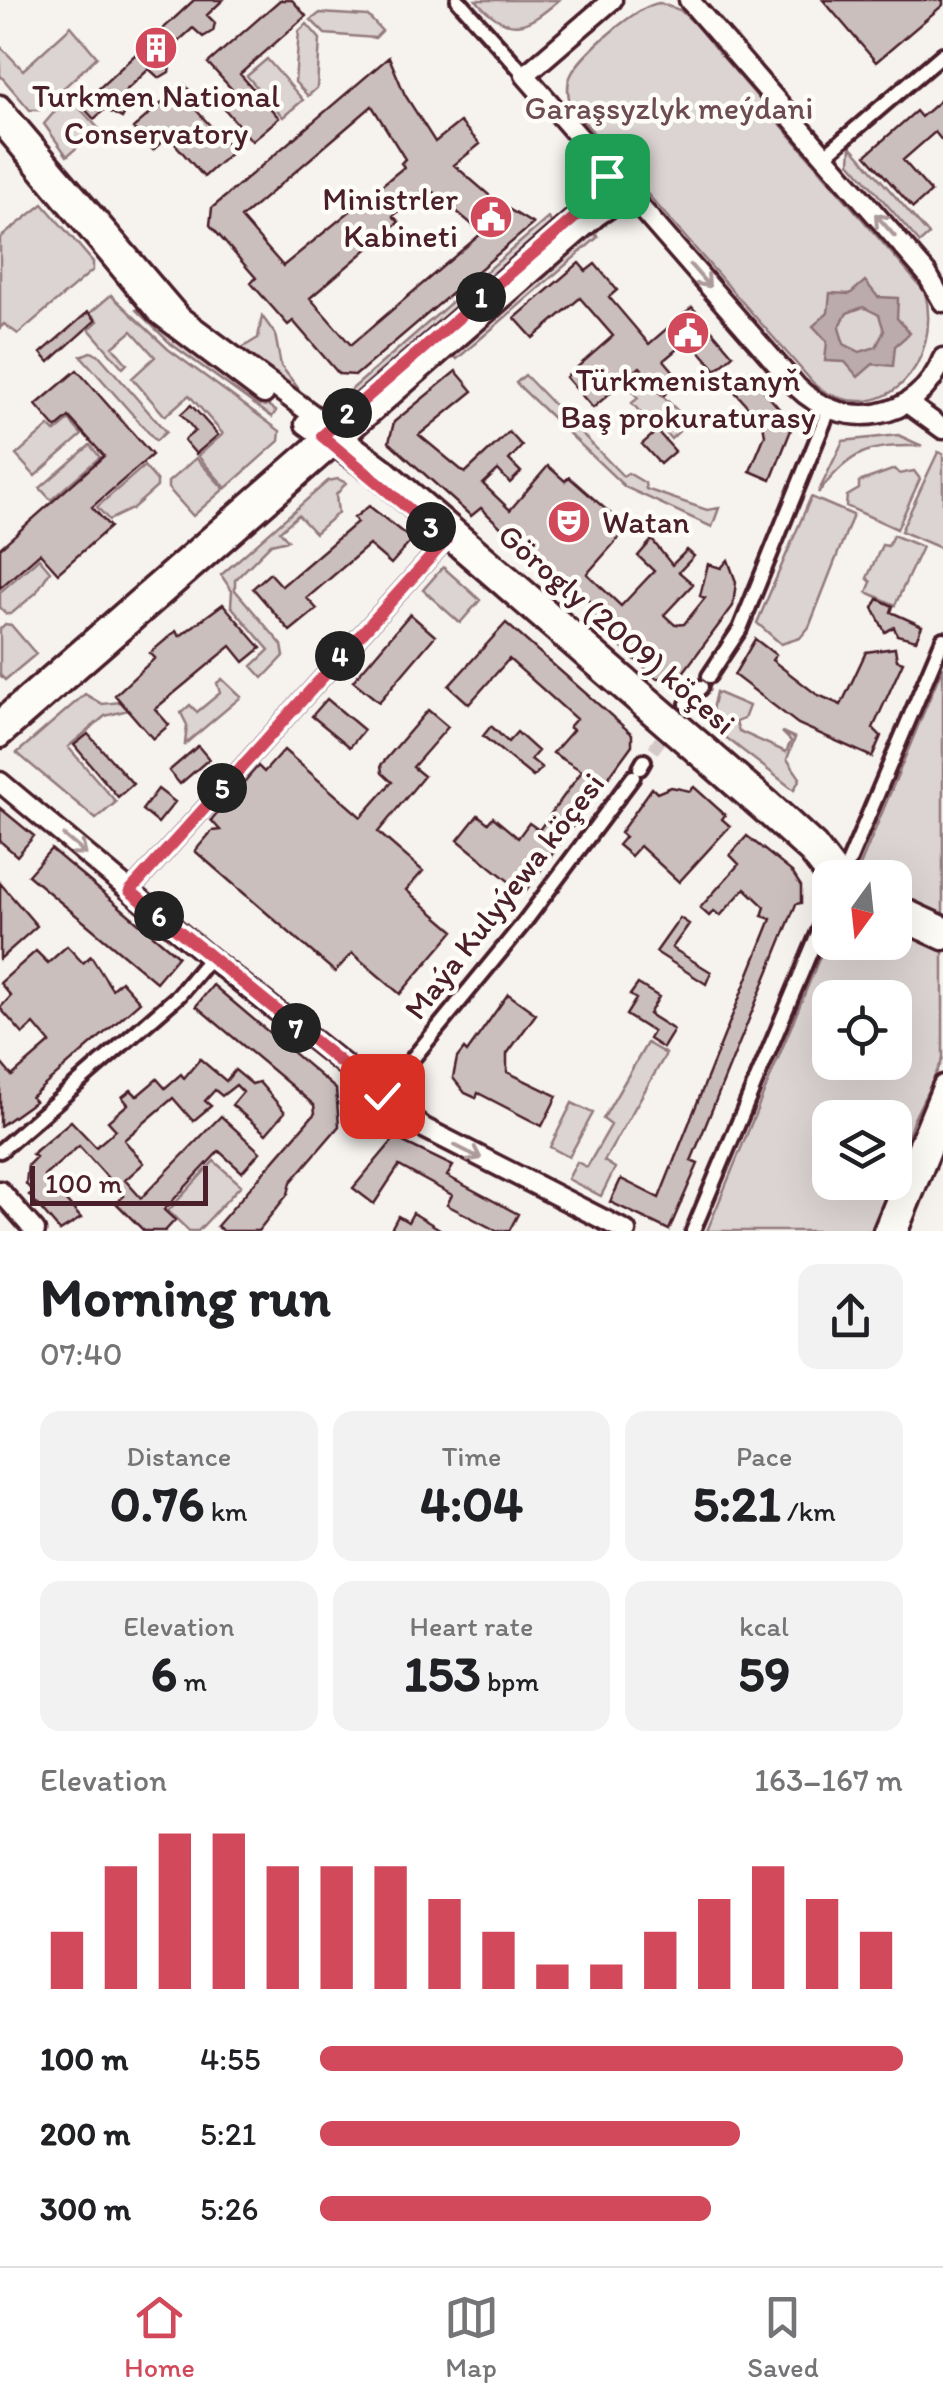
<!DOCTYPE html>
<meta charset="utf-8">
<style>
:root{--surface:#fff;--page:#f2f2f2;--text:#202124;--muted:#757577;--line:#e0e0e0;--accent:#d1495b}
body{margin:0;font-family:Itim,sans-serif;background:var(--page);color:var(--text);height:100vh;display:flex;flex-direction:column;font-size:38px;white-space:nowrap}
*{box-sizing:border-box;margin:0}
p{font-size:32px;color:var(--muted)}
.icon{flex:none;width:55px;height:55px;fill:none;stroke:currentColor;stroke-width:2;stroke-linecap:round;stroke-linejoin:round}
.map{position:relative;height:1231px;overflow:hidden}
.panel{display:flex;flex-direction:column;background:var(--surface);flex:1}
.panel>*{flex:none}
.needle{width:65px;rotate:195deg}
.tools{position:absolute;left:812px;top:860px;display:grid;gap:20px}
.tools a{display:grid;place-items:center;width:100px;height:100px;border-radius:20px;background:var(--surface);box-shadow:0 10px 40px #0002;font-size:50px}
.scale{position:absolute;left:30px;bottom:25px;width:178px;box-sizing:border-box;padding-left:10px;border:5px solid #4a1f2b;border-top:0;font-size:28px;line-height:35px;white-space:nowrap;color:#4a1f2b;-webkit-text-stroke:8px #fdfcf7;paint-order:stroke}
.pin{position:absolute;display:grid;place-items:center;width:85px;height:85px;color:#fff;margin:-42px;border-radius:20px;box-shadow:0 5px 15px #0006}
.km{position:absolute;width:50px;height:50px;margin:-25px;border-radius:50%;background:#222;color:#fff;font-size:28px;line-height:50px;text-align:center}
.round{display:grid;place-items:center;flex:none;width:105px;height:105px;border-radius:20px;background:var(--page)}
.head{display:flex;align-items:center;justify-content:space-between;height:170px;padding:0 40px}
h1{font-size:55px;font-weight:800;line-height:75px}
.figures{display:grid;grid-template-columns:repeat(3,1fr);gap:15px;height:170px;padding:10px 40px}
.figures div{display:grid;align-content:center;border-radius:20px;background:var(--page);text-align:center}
.figures b{font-size:50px;font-weight:800}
.figures small{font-size:28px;font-weight:400}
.figures p{font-size:28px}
.chart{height:280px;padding:20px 40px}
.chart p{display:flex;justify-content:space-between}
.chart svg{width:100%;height:180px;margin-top:10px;stroke:var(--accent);stroke-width:6}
ul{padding:0 40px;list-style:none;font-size:32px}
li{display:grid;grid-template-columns:160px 120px 1fr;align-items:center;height:75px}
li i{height:25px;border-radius:12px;background:var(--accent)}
.tab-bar{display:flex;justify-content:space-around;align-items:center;height:140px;border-top:2px solid var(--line);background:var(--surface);font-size:28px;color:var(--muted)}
.tab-bar a{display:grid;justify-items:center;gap:5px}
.tab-bar .active{color:var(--accent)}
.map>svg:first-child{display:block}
</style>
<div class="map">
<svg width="943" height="1231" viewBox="0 0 943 1231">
<rect width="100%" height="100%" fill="#f6f3ef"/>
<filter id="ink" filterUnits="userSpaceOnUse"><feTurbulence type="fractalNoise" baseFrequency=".01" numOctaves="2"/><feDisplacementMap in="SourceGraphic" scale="20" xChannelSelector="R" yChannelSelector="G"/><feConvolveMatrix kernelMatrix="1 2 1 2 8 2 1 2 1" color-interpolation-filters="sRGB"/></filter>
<g filter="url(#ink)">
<!-- green -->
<path fill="#dcd4d2" stroke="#937a7e" stroke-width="2.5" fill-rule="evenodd" d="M476,0H559C526,29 508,37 476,0Z
M659,3L680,10L691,20L925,292C943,365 882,432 816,386L571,107C568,96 566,85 571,75C581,54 637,6 659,3Z
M320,13L368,16L382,31L375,38L325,34L311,20Z
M307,24L320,39L317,88L308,96L295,82L299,31Z
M71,26L97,57L40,110H30L0,75V46L23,70Z
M267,59L303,100L283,117L247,76Z
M68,96L99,129L67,156L44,124Z
M851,146L929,235L920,243L850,162Z
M43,204L93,262V270L18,334L4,324L0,328V238Z
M548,218L552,223L354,394L351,390Z
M594,233L598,237L457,359L454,356Z
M111,295L168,349L280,431L279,441L226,488L198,456L223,434L189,395L165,416L132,378L155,357L132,331L113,347L127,364L123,368L89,329L98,321L90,313Z
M140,305L175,339L276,411L272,417L171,344L136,310Z
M262,316L275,334L281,366L298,388L295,390L240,349L258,338Z
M90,352L98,354L166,432L156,441L81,356Z
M639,373L689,422L671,439L659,425L654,429L651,425L657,420L653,415L646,419L632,403L638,398L626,384Z
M525,375L623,476L628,473L645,483L646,489L707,510L719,508L712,527L625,487L516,383Z
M69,420L82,435L35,476L16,455L49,426L55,432Z
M898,435L922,446C867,445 853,450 818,493L843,441Z
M90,445L100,457L51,500L40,488Z
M938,452L943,454V549L901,531Z
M196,458L224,489L193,516L168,488V482Z
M144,466L157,481V487L132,509L109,520L97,507Z
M895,469L900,474L914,471L920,479L897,529L846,506L847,496L859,489V482Z
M338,479L346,483L336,495L338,513L315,533L298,515L280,531L288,540L271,544L235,580V590L282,645L284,656L263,678L252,666L269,650L231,606L232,591L221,575L328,481Z
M811,497L853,515L809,627L800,638L781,644L757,623Z
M893,535L922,547L895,605L867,592L871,582L867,578L882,545L888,546Z
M39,558L50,571L36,593L11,614H6L0,607V592Z
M443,567L480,600L460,623L423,590Z
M5,624L11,625L36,654L5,680L0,675V629Z
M943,666V914L895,893V878L863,877L859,868Z
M222,679L241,697L185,744L187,725L181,713L190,705L197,712L220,693L217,683Z
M716,692L749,706L744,719L736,722L739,731L786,752L791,741L782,732L795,738L787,759L800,778L794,790L720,733L711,714Z
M85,694L102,704L121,702L128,710L105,716L68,747L116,802L96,819L17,753Z
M895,929L943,949V1059L913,1121L895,1178V1118H830V1182L893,1183L873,1231H707L830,932V942H895ZM830,998H895V1062H830Z
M647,1043L666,1054L604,1161L615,1168L601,1196L568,1179L577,1162L587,1167L611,1125L603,1119Z
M572,1103L593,1113L569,1157L550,1147Z
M214,1161L241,1185L198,1231H189L168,1211Z"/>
<!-- water -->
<path fill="#bbabac" stroke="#8e7378" stroke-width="2.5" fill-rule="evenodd" d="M865,281L878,297L898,298L897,318L910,333L895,346L893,366L873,364L858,377L845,362L825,361L827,341L813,326L828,313L830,293L850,294ZM863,307L879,315L884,331L876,347L860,352L844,344L839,328L847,313Z"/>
<!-- building -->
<path fill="#cbbfbe" stroke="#4a1f2b" stroke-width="2.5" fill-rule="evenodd" d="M194,0H223L207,15L215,23L213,31L203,37L193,28L163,55L171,63L169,72L159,78L149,69L120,96L128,107L122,118L105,109L94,119L81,105Z
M280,0H292L306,16L240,74L279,118L252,141L223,107L237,95L208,63Z
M823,0H943V5L876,62Z
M389,57L405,95L435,142L460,122L480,144L454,165L497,202L533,224L356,375L339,374L293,321L288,325L251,283L256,278L210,225L212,208ZM372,106L405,159L401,163L404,167L283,266L241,218ZM424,190L429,196L434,192L482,233L351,345L310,298L399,222L393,216Z
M184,84L203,106L197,111L233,151L204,177L168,136L153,150L133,128Z
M943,98V142L935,132L903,160L931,192L913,208L866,155L916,111L921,117Z
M579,263L586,271L595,264L617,290L609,297L649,344L692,307L733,355L716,370L689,339L664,360L681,380L664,395L640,367L593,408L566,377L613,336L580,298L533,338L515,318Z
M88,312L96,320L49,362L41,353Z
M77,370L152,455L92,507L110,527L58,573L40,553L0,588V548L104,456L69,417L56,428L36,405Z
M456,371L473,391L419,435L465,473L509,432L522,446L509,460L521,472L510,483L498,470L483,484L510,510L548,466L565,481L569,477L610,513L606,517L624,532L587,574L621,606L654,571L638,556L652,540L672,565L687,550L694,556L679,572L693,584L664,615L675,625L684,624L705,598L700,596L708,564L721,568L728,560L736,582L733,606L679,678H656L585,615L592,604L561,575L556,580L481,508L471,516L389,442L394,422Z
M747,371L793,425L771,480L750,471L765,435L763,424L730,386Z
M191,405L218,435L196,454L184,440L195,431L181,414Z
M657,431L675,451L660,464L642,444Z
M369,506L412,540L391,564L369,545L307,598L317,609L290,631L253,588L270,573L282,586L357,522L354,518Z
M878,599L893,606L891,612L922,626L916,640L897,635L894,627L885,632L873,608Z
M223,604L261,648L244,662L231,646L155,709L169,725L153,739L115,695L155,658L150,653L176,631L180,636Z
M410,614L435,636L379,702L353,681Z
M506,623L632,734V745L526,890L521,891L458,840L478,815L488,823L493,817L518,838L529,823L539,830L582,771L553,753L573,730L569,727L576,719L509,659L469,704L449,686Z
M755,639L776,655L772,660L816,694L841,705L866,652L895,648L897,660L903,662L873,728L881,736L872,757L798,724L734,675Z
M327,699L364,730L350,747L312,716Z
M428,710L448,727L413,767L424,776L378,832L423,871L406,890L454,931L400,994L352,953L335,972L195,851L212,831L220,830L211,820L258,766L264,772L284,750L361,817L392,782L382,773L381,765Z
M491,726L508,742L517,732L538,751L531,759L542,768L533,777L483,736Z
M88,734L133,784L118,797L74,745Z
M198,746L209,759L180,784L169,771Z
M671,787L690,791L694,787L725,815L722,819L730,826L679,882L640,846L631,856L618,845L625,837L620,833L652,788L657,793Z
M158,789L175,802L158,823L142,810Z
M0,808L34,836L17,856L0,841Z
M747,836L792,872L801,886V903L796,904L691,1161L698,1164L669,1230L610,1202L621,1179L659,1198L771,919L762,916L765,907L745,888L720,916L714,911L709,916L700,908L739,864L730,855Z
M51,849L178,956L156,982L28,875Z
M0,883L37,926L0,959Z
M680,918L689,924L672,948L711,972L706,984L656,952Z
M67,946L83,963L91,956L112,989L121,981L140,1002L31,1097L35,1101L0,1126V1062L12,1076L50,1043L34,1024L23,1034L0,1008L11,996L0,983L36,951L48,963Z
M638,984L659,997L649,1014L674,1030L663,1048L649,1039L653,1032L626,1015L636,999L630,995Z
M213,985L336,1089L339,1126L291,1182L288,1194L258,1231H223L217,1226L315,1113L314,1105L196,1006Z
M508,994L536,1014L507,1054V1072L557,1096L542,1126L478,1093L476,1098L465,1093L453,1078L457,1058L464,1049L467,1052Z
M200,1059L226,1081L235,1070L252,1084L259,1082L285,1112L266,1134L232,1105L243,1092L236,1085L222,1096L215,1090L205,1101L211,1106L193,1121L173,1098L124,1140L144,1163L125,1180L141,1198L221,1116L260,1152L242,1172L219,1151L164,1210L175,1220L165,1231H144L116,1203L124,1196L79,1146L44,1176L81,1218L60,1231L29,1195L33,1192L26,1184L28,1165L36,1157L32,1154L71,1121L96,1147L116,1130L108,1121L128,1104L122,1097L131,1090L137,1096L157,1079L165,1088L181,1074L184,1078Z
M395,1138L453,1166L447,1176L518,1214L509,1231H497L447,1205L452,1195L399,1166L374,1204L353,1188Z
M413,1213L443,1231H390L398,1216L408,1222Z"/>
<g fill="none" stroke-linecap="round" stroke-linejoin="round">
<!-- street-tunnel -->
<path stroke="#d4c9c8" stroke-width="12" stroke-dasharray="12 6" stroke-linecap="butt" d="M653,750L687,704"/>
<!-- street casing -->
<g stroke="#4a1f2b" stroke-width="20">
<path id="street" d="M458,0L525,75
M824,156L943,54
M709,676L740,629L829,410
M698,690L701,687
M687,704L688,702
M640,768L644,761
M842,878L943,639
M130,891L446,540
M382,1096L523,924L633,777
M0,1151L179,995L210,958
M693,1231L830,905"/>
</g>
<!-- secondary casing -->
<g stroke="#4a1f2b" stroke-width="25">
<path id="secondary" d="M612,0L525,75L796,386C843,433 918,422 943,358
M689,0L927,274L943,302
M0,105L181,317L382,466L769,800L817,844L843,878
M0,124L157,313L264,394
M907,403L943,429
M305,424L374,475L760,810L809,854L830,881
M0,719L588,206L606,184V168
M0,738L597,216L618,202L636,203
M0,782L210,958L424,1128L626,1231
M895,904L943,926
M895,918L943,940
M0,1191L35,1231
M883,1231L943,1085
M898,1231L943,1121"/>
</g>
<!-- street -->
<use href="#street" stroke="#fdfcf7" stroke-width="12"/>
<!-- secondary -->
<use href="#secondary" stroke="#fdfcf7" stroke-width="18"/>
</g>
<!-- one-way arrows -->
<defs><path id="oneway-shaft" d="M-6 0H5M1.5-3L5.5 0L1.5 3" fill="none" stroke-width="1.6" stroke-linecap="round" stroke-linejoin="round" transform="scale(2.5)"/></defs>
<g stroke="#ac999b">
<use href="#oneway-shaft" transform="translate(885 225) rotate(-131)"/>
<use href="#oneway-shaft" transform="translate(700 276) rotate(49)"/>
<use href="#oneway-shaft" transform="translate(75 845) rotate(40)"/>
<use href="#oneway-shaft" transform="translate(468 1152) rotate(27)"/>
</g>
</g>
<g fill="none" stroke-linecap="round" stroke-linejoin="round" filter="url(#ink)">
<!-- route casing -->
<g stroke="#fff" stroke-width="20">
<path id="route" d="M382,1096L130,891L446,540L322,436L588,206L600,193L607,176"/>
</g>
<!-- route -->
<use href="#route" stroke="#d1495b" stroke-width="12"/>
</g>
<!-- icons -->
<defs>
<g id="building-disc" transform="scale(2.25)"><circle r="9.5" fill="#d1495b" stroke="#fdfcf7"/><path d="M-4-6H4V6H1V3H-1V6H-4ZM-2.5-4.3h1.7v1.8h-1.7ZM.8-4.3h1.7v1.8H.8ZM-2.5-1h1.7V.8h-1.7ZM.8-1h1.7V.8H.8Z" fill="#fff"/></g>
<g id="civic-disc" transform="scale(2.25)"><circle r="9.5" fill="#d1495b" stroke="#fdfcf7"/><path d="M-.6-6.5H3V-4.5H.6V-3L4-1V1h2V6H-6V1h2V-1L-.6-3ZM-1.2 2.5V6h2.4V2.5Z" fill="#fff"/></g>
<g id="theatre-disc" transform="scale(2.25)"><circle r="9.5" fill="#d1495b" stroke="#fdfcf7"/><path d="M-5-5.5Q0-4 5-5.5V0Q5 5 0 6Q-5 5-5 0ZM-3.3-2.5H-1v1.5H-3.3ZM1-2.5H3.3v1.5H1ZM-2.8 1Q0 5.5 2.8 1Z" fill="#fff"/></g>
</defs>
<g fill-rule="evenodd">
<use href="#building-disc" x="156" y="48"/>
<use href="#civic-disc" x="491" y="217"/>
<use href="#civic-disc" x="688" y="333"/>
<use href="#theatre-disc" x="569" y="522"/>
</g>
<g text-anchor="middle" stroke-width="9" stroke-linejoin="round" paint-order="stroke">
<!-- poi labels -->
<g font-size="32" fill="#4a1f2b" stroke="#fdfcf7">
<text x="156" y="107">Turkmen National<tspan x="156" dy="37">Conservatory</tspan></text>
<text x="458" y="210" text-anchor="end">Ministrler<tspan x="458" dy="37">Kabineti</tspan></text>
<text x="688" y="391">Türkmenistanyň<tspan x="688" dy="37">Baş prokuraturasy</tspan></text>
<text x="602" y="533" text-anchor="start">Watan</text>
</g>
<!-- park labels -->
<g font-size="32" fill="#6e4c55" stroke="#fdfcf7">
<text x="669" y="119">Garaşsyzlyk meýdani</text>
</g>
<!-- street labels -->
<g font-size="32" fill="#4a1f2b" stroke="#fdfcf7">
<text transform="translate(617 629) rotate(41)" y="11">Görogly (2009) köçesi</text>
<text transform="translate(504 896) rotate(-52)" y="11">Maýa Kulyýewa köçesi</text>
</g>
</g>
</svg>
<div class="tools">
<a><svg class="needle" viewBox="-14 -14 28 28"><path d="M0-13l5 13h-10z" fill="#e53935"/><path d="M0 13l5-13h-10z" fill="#757577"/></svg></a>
<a><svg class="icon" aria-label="locate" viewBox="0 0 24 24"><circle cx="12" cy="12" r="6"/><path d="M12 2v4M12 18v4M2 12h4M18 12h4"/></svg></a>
<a><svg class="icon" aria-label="layers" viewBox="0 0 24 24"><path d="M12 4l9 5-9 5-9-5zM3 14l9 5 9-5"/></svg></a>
</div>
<div class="scale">100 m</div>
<div class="pin" style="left:607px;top:176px;background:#1e9e55"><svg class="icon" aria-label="arrive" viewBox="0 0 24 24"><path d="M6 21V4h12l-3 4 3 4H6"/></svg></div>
<div class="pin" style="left:382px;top:1096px;background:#d93025"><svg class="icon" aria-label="check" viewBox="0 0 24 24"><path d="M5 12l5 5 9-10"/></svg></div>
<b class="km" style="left:481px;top:297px">1</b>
<b class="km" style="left:347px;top:413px">2</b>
<b class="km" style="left:431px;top:527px">3</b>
<b class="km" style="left:340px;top:656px">4</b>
<b class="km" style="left:222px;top:788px">5</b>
<b class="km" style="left:159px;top:916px">6</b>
<b class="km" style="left:296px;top:1028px">7</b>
</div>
<section class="panel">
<div class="head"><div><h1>Morning run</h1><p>07:40</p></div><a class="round"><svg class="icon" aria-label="share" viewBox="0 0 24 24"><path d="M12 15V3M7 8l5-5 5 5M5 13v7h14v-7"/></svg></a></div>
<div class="figures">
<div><p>Distance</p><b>0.76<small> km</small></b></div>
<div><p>Time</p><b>4:04</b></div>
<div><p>Pace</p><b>5:21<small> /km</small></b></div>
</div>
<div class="figures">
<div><p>Elevation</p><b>6<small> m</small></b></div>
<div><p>Heart rate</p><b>153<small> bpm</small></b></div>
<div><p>kcal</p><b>59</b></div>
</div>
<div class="chart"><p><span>Elevation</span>163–167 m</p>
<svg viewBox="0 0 160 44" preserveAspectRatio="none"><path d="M5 44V30M15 44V14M25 44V6M35 44V6M45 44V14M55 44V14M65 44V14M75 44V22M85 44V30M95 44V38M105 44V38M115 44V30M125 44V22M135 44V14M145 44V22M155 44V30"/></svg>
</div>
<ul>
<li><b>100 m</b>4:55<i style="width:100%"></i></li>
<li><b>200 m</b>5:21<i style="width:72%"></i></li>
<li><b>300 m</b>5:26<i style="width:67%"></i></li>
</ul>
</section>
<nav class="tab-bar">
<a class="active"><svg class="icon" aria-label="home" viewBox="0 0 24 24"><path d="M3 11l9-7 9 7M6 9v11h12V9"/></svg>Home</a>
<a><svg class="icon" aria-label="map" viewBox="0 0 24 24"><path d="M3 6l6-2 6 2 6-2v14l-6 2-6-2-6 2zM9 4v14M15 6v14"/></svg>Map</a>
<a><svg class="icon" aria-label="saved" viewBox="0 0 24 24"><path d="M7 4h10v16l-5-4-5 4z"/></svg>Saved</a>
</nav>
